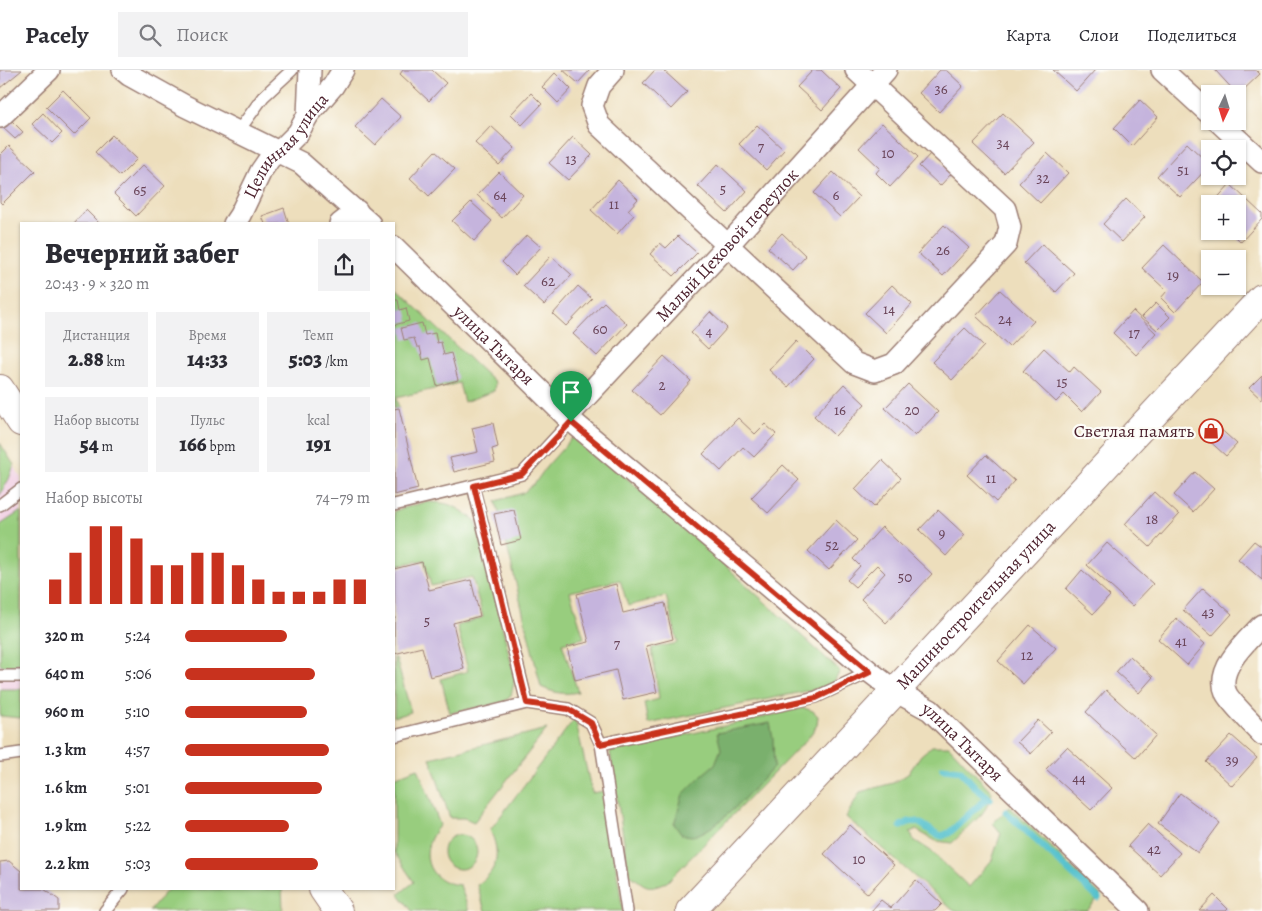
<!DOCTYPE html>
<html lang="ru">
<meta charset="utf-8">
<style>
:root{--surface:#fff;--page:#f2f2f3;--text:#2b2b33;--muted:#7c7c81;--line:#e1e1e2;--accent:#c8321e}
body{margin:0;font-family:Alegreya,serif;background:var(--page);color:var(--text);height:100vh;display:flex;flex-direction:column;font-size:19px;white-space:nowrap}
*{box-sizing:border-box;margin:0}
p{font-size:16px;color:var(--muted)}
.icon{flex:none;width:28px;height:28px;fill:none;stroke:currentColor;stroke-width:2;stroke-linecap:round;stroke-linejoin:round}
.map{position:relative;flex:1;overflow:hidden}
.side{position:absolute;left:20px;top:152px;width:375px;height:668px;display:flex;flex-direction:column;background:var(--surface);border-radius:0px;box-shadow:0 1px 4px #0004}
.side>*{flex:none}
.needle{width:32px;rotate:184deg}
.buttons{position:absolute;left:1201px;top:15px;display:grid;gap:10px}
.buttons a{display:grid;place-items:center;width:45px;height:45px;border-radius:0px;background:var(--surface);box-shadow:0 1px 4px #0004;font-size:25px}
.pin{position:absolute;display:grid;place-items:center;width:42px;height:42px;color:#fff;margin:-51px -21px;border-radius:50% 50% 50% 0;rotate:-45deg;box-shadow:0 0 5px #0007}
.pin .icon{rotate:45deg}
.round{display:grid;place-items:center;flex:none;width:52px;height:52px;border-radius:0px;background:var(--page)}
.head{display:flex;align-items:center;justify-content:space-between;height:85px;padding:0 25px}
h1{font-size:28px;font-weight:800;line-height:38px}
.figures{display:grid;grid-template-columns:repeat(3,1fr);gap:8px;height:85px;padding:5px 25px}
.figures div{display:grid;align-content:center;border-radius:0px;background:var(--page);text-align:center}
.figures b{font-size:21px;font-weight:800}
.figures small{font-size:14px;font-weight:400}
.figures p{font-size:14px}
.chart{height:140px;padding:10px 25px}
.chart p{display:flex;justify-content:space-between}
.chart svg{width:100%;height:90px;margin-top:5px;stroke:var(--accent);stroke-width:6}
ul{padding:0 25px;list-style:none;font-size:16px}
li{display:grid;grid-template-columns:80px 60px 1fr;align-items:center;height:38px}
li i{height:12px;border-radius:6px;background:var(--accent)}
header{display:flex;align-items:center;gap:30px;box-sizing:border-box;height:70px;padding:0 25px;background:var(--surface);border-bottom:1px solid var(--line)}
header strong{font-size:24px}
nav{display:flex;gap:28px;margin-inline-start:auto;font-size:18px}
.search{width:350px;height:45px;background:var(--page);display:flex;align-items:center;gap:12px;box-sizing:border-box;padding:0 18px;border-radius:0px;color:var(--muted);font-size:19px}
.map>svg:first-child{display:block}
</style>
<header>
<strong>Pacely</strong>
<div class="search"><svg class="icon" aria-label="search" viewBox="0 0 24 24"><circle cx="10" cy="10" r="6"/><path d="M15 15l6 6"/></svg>Поиск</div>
<nav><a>Карта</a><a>Слои</a><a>Поделиться</a></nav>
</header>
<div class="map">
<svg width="1262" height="841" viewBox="0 0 1262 841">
<rect width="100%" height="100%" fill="#fdfcf7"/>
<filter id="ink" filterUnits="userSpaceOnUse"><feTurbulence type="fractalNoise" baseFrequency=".02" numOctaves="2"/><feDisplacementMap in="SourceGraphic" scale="10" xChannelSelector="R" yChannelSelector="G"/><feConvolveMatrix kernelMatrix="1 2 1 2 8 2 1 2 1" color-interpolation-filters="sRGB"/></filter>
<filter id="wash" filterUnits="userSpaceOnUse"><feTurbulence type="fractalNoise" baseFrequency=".0096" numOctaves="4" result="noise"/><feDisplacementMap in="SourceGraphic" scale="20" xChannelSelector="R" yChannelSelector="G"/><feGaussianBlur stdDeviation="1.12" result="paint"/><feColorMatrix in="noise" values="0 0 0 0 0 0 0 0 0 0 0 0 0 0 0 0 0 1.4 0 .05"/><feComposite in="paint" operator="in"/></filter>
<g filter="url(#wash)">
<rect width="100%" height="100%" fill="#eddebc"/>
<!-- built -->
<path fill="#f1d0e4" d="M14,395L21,408V619L15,620L0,619V425L9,409Z"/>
<!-- green -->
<path fill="#98cd7e" stroke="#717654" d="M394,217L495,313L494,321L464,332L459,313L396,328L399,338L394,339Z
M579,367L680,454L840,601L833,614L812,620L648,654L644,633L659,629L652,578L678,573L666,526L628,536L620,510L570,522L584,568L562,573L578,622C564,625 554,623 541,617L496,431L523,423L535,413L547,396L572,368Z
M0,373L14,395L9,409L0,425Z
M425,432C450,432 456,436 476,451L515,608L511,626L504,632L450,643L441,609L468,601L457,556L483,547L472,507L431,516L424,490L394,496V441Z
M21,441V592C14,596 8,598 0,595V455Z
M394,588H396L411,642L394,647Z
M0,619H21V648L0,646Z
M804,638L813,641L818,646L817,655L809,667L667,812C646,820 647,817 629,804L610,682Z
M575,648L592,723L604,721L623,841H485L477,815C498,801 501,783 490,760Z
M547,659L474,752L464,748H450L430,688Z
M932,676H949L992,722L986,738L981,745L952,773L936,771L916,760L910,762L914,770L931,781L969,817L992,790L1001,763L993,753L1010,737L1101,825L1087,841H954L846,747L860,722L893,713L908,704L921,685Z
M418,698L440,755C418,779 424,812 460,815L469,841H412L399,824L414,812L394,782V707Z
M443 782a17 17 0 1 1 34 0a17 17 0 1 1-34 0Z
M168,819H282L283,838L281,841H150Z"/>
<!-- forest -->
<path fill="#7ab06d" stroke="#62684c" d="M770,653L773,669L774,697C756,716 721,757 696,765C692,767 686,765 681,764L674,754L683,724L702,705L715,694L721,679L717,663Z"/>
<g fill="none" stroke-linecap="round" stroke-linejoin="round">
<!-- stream -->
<path stroke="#54c1cd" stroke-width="7" d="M943,698L960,700L976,718L990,729
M1006,742L1098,828
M901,756C920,743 924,761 942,766L949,763L988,727"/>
</g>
<g id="blocks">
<!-- building -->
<path fill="#c5b4dd" d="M0,0H22L0,18Z
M403,0H432L446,13L429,31L400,4Z
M563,0H590L578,13Z
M655,0H663L687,22L671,39L643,13Z
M813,0H821L841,19L822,40L797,17Z
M940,0H946L963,16L939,42L919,23Z
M1053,0H1095L1076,21Z
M1215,0H1256L1260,4L1239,24H1237Z
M555,3L571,19L558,33L542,17Z
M63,20L91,48L74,65L46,37Z
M531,23L542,34L522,55L511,44Z
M381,29L401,47L375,75L355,57Z
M1140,30L1158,47L1132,76L1114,58Z
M43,43L62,63L52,73L32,54Z
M1003,43L1034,72L1004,103L973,74Z
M9,48L23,62L15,69L1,56Z
M882,53L918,87L890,117L876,103L880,98L859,78Z
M757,55L784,80L766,100L739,74Z
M491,56L515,78L499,95L475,73Z
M112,65L137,89L120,106L95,82Z
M573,67L592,85L568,110L549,93Z
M1187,73L1210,95L1180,127L1157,106Z
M9,76L35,101L2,134L0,132V85Z
M435,81L455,99L429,126L410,108Z
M931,83L952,103L940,116L919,96Z
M1047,83L1068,103L1040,133L1019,113Z
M718,94L747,121L727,143L698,116Z
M143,95L165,116L136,146L114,124Z
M499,102L523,125L502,148L477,125Z
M833,102L859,127L840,147L814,123Z
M618,110L638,129L628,140L634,145L617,164L591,140Z
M1230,114L1262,144V149L1241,172L1230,161H1238V134H1212Z
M1126,129L1145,147L1122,172L1103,154Z
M471,132L492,151L474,171L452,151Z
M284,138L289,154H265L262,146Z
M86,140L100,154H73Z
M944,155L969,178L943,206L918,183Z
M782,163L806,186L793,200L768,178Z
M527,165L541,177L515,205L502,192Z
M678,166L697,183L674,206L650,184L660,173L666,178Z
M1042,174L1074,203L1056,222L1024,193Z
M1164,175L1203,212L1175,242L1161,228L1167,221L1142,198Z
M551,186L572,205L544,235L523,216Z
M892,215L912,234L886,263L865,243Z
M578,216L592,229L566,256L553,244Z
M1000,220L1034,251L1009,277L976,246Z
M394,230H398L400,240L406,238L409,251L394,255Z
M604,232L627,254L597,286L573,264Z
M1156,233L1170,247L1157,260L1142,247Z
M1133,241L1156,263L1136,285L1113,263Z
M710,242L727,258L708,279L691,263Z
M422,253L425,265L435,263L437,273L441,272L444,285L451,283L458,310L437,316L430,288L423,290L420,277H417L414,268L404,270L401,258Z
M965,258L984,276L952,310L932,292Z
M796,271L814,289L788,317L769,300Z
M1044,278L1070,302L1074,297L1101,322L1082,342L1064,324L1056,332L1023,301Z
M664,286L691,311L660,345L632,320Z
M1262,305V330L1249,318Z
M844,314L865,334L835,366L814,346Z
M908,314L938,342L915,366L885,338Z
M399,338L418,419L394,425V339Z
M738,348L755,364L765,354L776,364L754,387L743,377L721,401L703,384Z
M493,353L498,377L492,379L495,392L454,402L450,388L478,382L472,358Z
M1216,355L1237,374L1226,386L1205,367Z
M986,385L1015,411L996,432L967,405Z
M882,390L901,408L874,437L855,419Z
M783,395L799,410L768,443L751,428Z
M1195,402L1214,419L1193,442L1174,425Z
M1154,422L1179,445L1150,477L1125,454Z
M514,440L521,470L501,475L494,444Z
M938,440L965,465L946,486L919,460Z
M836,450L857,470L829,500L808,481Z
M882,457L932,504L886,553L861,529L885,503L877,495L855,517L847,510L860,496L853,489Z
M1254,471L1262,477V510L1238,489Z
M1107,473L1153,514L1132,536L1087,495Z
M422,492L429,520L471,510L480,546L453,553L464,599L430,607L422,577L394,584V549H395L394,542V499Z
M1082,500L1110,526L1093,544L1066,519Z
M616,514L623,543L665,533L673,569L646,576L657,622L623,630L616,600L575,610L567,577L589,572L577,524Z
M1203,518L1232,544L1212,566L1183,540Z
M1176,548L1205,574L1187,595L1158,569Z
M1030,555L1056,578L1023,614L998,591Z
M1130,586L1153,607L1139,623L1116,602Z
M1106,620L1156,665L1136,688L1086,642Z
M1038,650L1051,662L1031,684L1017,672Z
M1231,665L1257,688L1232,716L1206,692Z
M1067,677L1112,718L1091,740L1046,699Z
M1180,723L1220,753L1198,783L1158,754Z
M1148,754L1180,783L1160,805L1128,776Z
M850,755L894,795L868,824L824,784Z
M9,791L21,801V819H44L59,830V841H0V792Z
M916,810L942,834L935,841H871L881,830L891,838Z
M1214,825L1228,839L1226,841H1199Z"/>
</g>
</g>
<g filter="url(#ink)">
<use href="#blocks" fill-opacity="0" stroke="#9c7e74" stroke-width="1"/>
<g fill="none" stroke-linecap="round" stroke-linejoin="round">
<!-- service casing -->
<g stroke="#9c7e74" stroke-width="14">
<path id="service" d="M237,63L263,27L292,0
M0,435L21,419
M394,435L522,404L571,351
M0,606H21
M527,633L568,639L591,653L601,674
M394,666L527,633L473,416
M0,686L21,683
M105,841L123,819
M627,841L601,674L816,627L870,602"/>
</g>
<!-- minor casing -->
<g stroke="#9c7e74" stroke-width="24">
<g id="minor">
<path d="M123,0L129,5L185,36L301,93L370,154"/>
<path d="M613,0L599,16L592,36L599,55L854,293L875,301L894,294L1006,174L1010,157L1005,139L856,0"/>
<path d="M1162,0L1210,44"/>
<path d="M308,45L310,0"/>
<path d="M0,47L49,0"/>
<path d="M1218,51L1262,92"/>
<path id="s1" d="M234,154L240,145L261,101L270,88L280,81L298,63L308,45L333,16L343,0"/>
<path d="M340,154L357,141"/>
<path id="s2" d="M394,177L567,347L870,602L895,621L930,640L1138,841"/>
<path id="s3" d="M567,347L728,175L886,0"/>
<path d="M1262,555C1247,571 1215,599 1226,623C1229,631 1255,656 1262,664"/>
</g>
</g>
<!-- secondary casing -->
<g stroke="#9c7e74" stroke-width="30">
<path id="secondary" d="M0,319L21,352
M323,819L338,841"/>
</g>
<!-- primary casing -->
<g stroke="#9c7e74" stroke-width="30">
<g id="primary">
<path id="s4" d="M690,841L1262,228"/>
</g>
</g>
<!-- service -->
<use href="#service" stroke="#fff" stroke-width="11"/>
<!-- minor -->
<use href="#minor" stroke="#fff" stroke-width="21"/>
<!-- secondary -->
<use href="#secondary" stroke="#fff" stroke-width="28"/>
<!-- primary -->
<use href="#primary" stroke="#fff" stroke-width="28"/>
</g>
</g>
<g fill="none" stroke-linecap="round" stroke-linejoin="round" filter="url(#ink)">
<!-- route casing -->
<g stroke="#fff" stroke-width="10">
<path id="route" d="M571,352L870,602L816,628L600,674L591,653L568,639L527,633L474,416L522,404Z"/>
</g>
<!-- route -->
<use href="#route" stroke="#c8321e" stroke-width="6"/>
</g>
<!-- icons -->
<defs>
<g id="shop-ring" transform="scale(1.25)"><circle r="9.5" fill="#fdfcf7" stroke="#c8321e" stroke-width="1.5"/><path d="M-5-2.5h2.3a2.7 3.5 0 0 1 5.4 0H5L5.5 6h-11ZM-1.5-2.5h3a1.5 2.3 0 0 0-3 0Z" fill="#c8321e"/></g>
</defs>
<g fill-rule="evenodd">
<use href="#shop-ring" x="1211" y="361"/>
</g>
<g text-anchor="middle" stroke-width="4.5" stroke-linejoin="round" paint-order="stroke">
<!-- number labels -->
<g font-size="15" fill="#694458">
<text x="941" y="24">36</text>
<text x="1003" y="78">34</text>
<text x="761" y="82">7</text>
<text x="888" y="88">10</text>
<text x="571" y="94">13</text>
<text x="1183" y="105">51</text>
<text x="1043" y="113">32</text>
<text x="723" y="124">5</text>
<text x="140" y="125">65</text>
<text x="500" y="130">64</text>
<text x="836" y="130">6</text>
<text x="614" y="139">11</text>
<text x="943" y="185">26</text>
<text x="1173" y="210">19</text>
<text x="548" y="216">62</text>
<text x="889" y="244">14</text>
<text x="1005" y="254">24</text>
<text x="600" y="264">60</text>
<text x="709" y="266">4</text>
<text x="1134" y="268">17</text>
<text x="1062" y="317">15</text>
<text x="662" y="320">2</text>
<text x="840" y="345">16</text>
<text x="912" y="345">20</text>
<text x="991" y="413">11</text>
<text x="1152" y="454">18</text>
<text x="942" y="468">9</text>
<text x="832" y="480">52</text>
<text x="905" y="512">50</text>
<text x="1208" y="547">43</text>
<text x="427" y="556">5</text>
<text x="1181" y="576">41</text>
<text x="617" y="579">7</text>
<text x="1027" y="590">12</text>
<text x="1232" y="695">39</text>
<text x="1079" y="713">44</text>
<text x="1154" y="784">42</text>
<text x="859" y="794">10</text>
</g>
<!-- street labels -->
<g font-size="18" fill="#4a1f2b" stroke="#fdfcf7">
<text dy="6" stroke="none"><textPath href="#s1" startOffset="95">Целинная улица</textPath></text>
<text dy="6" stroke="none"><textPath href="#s3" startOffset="235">Малый Цеховой переулок</textPath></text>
<text dy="6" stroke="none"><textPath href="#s2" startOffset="140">улица Тытаря</textPath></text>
<text dy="6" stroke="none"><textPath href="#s4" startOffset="419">Машиностроительная улица</textPath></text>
<text dy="6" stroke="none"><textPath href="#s2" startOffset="755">улица Тытаря</textPath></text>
</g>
<!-- poi labels -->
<g font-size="18" fill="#4a1f2b" stroke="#fdfcf7" text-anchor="end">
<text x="1194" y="367">Светлая память</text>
</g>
</g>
</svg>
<div class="buttons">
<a><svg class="needle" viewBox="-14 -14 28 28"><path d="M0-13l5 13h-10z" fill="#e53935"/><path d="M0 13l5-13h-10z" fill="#7c7c81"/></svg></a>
<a><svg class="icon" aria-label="locate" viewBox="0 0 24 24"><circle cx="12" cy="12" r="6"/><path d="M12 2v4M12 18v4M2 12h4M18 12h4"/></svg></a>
<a>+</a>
<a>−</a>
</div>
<div class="pin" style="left:571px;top:352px;background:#1e9e55"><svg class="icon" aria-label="arrive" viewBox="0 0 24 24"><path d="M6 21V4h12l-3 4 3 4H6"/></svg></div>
<section class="side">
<div class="head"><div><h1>Вечерний забег</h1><p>20:43 · 9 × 320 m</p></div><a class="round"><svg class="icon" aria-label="share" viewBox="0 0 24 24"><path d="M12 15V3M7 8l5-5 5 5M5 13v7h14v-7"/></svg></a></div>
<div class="figures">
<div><p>Дистанция</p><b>2.88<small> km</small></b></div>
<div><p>Время</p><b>14:33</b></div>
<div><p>Темп</p><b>5:03<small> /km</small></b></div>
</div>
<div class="figures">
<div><p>Набор высоты</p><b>54<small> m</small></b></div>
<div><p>Пульс</p><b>166<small> bpm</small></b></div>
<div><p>kcal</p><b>191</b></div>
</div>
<div class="chart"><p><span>Набор высоты</span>74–79 m</p>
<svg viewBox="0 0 160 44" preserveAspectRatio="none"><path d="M5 44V32M15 44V19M25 44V6M35 44V6M45 44V12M55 44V25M65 44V25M75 44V19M85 44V19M95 44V25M105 44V32M115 44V38M125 44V38M135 44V38M145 44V32M155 44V32"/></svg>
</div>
<ul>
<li><b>320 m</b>5:24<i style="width:55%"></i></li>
<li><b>640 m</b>5:06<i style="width:70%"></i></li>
<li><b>960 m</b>5:10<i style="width:66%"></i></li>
<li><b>1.3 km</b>4:57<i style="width:78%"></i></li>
<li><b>1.6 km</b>5:01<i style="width:74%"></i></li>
<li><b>1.9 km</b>5:22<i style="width:56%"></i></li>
<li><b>2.2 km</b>5:03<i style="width:72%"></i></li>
</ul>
</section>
</div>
